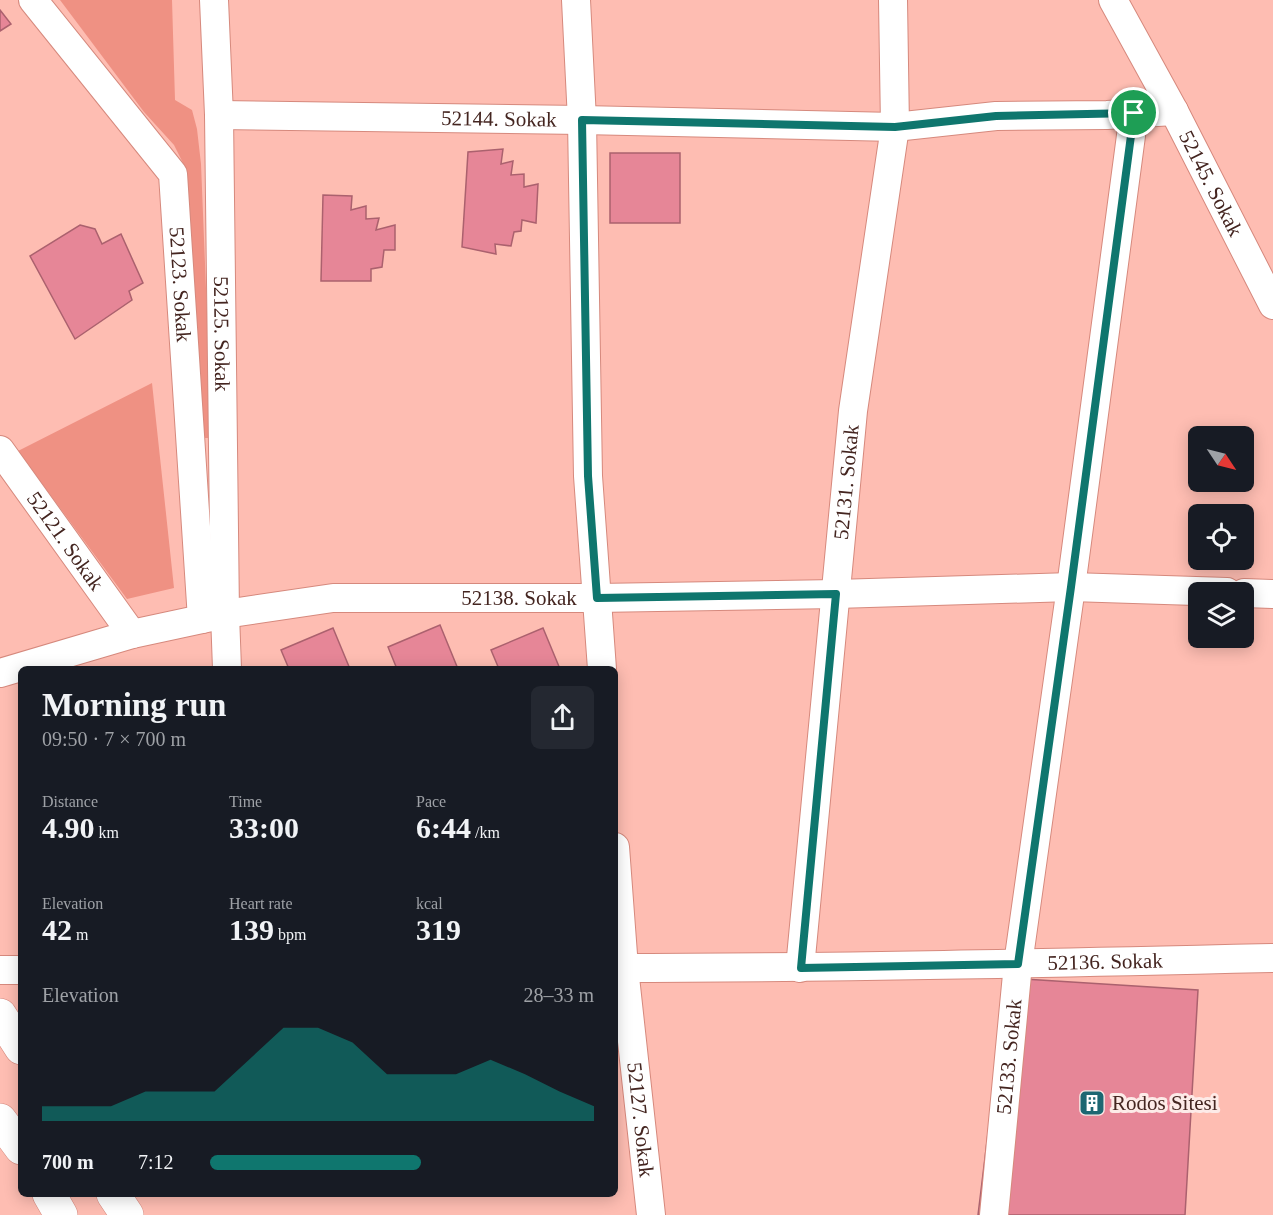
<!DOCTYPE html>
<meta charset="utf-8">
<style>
:root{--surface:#171b24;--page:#242831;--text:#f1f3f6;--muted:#9ea1a6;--accent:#0f766e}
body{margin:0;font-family:Georgia,serif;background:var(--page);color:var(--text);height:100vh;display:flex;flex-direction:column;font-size:22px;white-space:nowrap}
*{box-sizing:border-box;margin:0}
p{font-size:20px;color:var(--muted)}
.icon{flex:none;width:33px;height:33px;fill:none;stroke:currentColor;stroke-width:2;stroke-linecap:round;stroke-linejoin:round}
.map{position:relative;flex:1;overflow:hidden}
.sheet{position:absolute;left:18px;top:666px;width:600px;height:531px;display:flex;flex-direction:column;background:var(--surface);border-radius:9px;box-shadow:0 3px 15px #0003}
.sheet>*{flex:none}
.needle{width:39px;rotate:125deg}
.fabs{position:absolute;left:1188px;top:426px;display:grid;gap:12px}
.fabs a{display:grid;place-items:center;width:66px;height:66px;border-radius:9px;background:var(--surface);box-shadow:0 3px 15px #0003;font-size:30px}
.pin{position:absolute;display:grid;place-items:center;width:51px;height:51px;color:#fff;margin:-26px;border:3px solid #fff;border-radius:50%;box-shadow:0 2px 6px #0007}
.round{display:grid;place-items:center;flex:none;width:63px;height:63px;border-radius:9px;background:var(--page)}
.summary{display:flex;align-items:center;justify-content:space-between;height:102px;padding:0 24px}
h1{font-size:33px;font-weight:600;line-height:45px}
.metrics{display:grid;grid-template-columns:repeat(3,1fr);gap:9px;height:102px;padding:6px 24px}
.metrics div{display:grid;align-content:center}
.metrics b{font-size:30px;font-weight:600}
.metrics small{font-size:16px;font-weight:400}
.metrics p{font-size:16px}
.chart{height:168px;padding:12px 24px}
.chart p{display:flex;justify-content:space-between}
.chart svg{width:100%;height:108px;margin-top:6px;fill:var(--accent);opacity:.7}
ul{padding:0 24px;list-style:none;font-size:20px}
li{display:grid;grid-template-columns:96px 72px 1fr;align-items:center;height:45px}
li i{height:15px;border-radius:8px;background:var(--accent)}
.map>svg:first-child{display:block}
</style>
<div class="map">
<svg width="1273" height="1215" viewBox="0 0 1273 1215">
<rect width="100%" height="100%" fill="#febdb2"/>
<!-- green -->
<path fill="#ef9183" d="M60,0H172L175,100L192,110L197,129L201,164L212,438H200L185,167L174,145L144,112Z
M152,383L174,588L127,599L18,451Z"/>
<!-- building -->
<path fill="#e68697" stroke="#ab616e" stroke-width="1.5" d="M0,10L11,24L0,31Z
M503,149L501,164L513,161L511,175L524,174V187L538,184L536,223L522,220L521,231L514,232L511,246L495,244L496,254L462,247L468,152Z
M610,153H680V223H610Z
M323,195L352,196L351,210L366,206V219L379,218L376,230L395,225V250H384L382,267L371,269V281H321Z
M80,225L95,229L102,244L121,234L143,283L129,291L132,300L75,339L30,256Z
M440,625L458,669H397L388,647Z
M333,628L350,669H289L281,650Z
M543,628L560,669H499L491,650Z
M1007,978L1198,990L1185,1215H978Z"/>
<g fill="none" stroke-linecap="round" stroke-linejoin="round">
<!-- street casing -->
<g stroke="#d6897d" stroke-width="30">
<g id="street">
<path id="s1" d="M33,0L173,174L202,619"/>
<path id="s2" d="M214,0L219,115L225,614L227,669"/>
<path d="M576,0L582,120L588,476L602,669"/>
<path id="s3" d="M1113,0L1174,111L1273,305"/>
<path id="s4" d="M219,115L582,120L895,127L996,116L1107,115L1174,111"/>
<path id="s5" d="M0,450L132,634"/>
<path d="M1244,593L1273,594"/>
<path id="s6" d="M0,673L132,634L225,614L333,598H597L836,594L1071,587L1227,592"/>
<path id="s7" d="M615,847L624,968L651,1215"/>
<path id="s8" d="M615,968C834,968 1054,963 1273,958"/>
<path id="s9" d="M800,968L853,411L895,127L893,0"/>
<path d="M0,970H21"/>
<path id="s10" d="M994,1215L1018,964L1071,587L1134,113"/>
</g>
</g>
<!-- highway casing -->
<g stroke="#d6897d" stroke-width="34">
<path id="highway" d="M0,1015L21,1048
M0,1120L21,1148
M49,1194L61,1215
M113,1194L127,1215"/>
</g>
<!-- street -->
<use href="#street" stroke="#fff" stroke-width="28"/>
<!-- highway -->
<use href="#highway" stroke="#fff" stroke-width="33"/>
</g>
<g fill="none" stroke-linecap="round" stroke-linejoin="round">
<!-- route casing -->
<g stroke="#fff" stroke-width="12">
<path id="route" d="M1134,113L1071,587L1018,964L801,968L836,594L597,598L588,476L582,120L895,127L996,116Z"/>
</g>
<!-- route -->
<use href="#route" stroke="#0f766e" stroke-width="8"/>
</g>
<!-- icons -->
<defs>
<g id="building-square" transform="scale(1.35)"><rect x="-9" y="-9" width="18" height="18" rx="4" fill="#1c6772" stroke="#fdebe8"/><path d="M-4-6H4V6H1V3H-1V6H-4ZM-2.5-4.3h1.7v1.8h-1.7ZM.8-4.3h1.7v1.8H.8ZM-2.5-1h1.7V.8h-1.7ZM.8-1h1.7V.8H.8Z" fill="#fff"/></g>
</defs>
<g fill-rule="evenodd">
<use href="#building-square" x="1092" y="1103"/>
</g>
<g text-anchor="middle" stroke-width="6" stroke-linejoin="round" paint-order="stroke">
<!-- street labels -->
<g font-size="21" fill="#442520" stroke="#fdebe8">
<text dy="7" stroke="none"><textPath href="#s4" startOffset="280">52144. Sokak</textPath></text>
<text dy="7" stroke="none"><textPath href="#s3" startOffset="208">52145. Sokak</textPath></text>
<text dy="7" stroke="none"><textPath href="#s1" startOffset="334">52123. Sokak</textPath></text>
<text dy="7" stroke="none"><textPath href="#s2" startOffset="334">52125. Sokak</textPath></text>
<text dy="7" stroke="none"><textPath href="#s9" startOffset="488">52131. Sokak</textPath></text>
<text dy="7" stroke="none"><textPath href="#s5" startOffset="112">52121. Sokak</textPath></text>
<text dy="7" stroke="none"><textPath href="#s6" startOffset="528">52138. Sokak</textPath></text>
<text dy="7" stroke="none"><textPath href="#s8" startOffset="490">52136. Sokak</textPath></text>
<text dy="7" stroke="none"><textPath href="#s10" startOffset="159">52133. Sokak</textPath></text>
<text dy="7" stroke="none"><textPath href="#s7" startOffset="274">52127. Sokak</textPath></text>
</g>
<!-- poi labels -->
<g font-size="21" fill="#442520" stroke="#fdebe8" text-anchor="start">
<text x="1112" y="1110">Rodos Sitesi</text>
</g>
</g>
</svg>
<div class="fabs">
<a><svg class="needle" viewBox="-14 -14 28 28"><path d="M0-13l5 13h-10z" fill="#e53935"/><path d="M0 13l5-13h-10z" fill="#9ea1a6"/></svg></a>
<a><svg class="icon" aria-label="locate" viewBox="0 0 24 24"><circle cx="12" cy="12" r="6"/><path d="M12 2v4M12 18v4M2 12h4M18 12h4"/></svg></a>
<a><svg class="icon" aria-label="layers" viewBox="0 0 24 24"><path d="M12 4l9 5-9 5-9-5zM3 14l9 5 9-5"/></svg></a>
</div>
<div class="pin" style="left:1134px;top:113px;background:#1e9e55"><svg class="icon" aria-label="arrive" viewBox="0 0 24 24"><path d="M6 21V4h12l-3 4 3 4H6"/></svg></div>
<section class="sheet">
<div class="summary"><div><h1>Morning run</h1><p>09:50 · 7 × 700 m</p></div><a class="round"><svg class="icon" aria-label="share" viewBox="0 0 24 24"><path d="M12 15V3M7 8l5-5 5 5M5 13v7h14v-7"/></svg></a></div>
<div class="metrics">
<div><p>Distance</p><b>4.90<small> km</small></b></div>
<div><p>Time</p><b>33:00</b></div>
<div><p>Pace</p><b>6:44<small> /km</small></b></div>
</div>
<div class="metrics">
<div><p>Elevation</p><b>42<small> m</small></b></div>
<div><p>Heart rate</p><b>139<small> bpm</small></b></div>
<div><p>kcal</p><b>319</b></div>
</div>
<div class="chart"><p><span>Elevation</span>28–33 m</p>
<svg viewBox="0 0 160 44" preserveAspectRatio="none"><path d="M0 44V38L10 38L20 38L30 32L40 32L50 32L60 19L70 6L80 6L90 12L100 25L110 25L120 25L130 19L140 25L150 32L160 38V44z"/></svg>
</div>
<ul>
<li><b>700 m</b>7:12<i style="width:55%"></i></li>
</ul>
</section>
</div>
